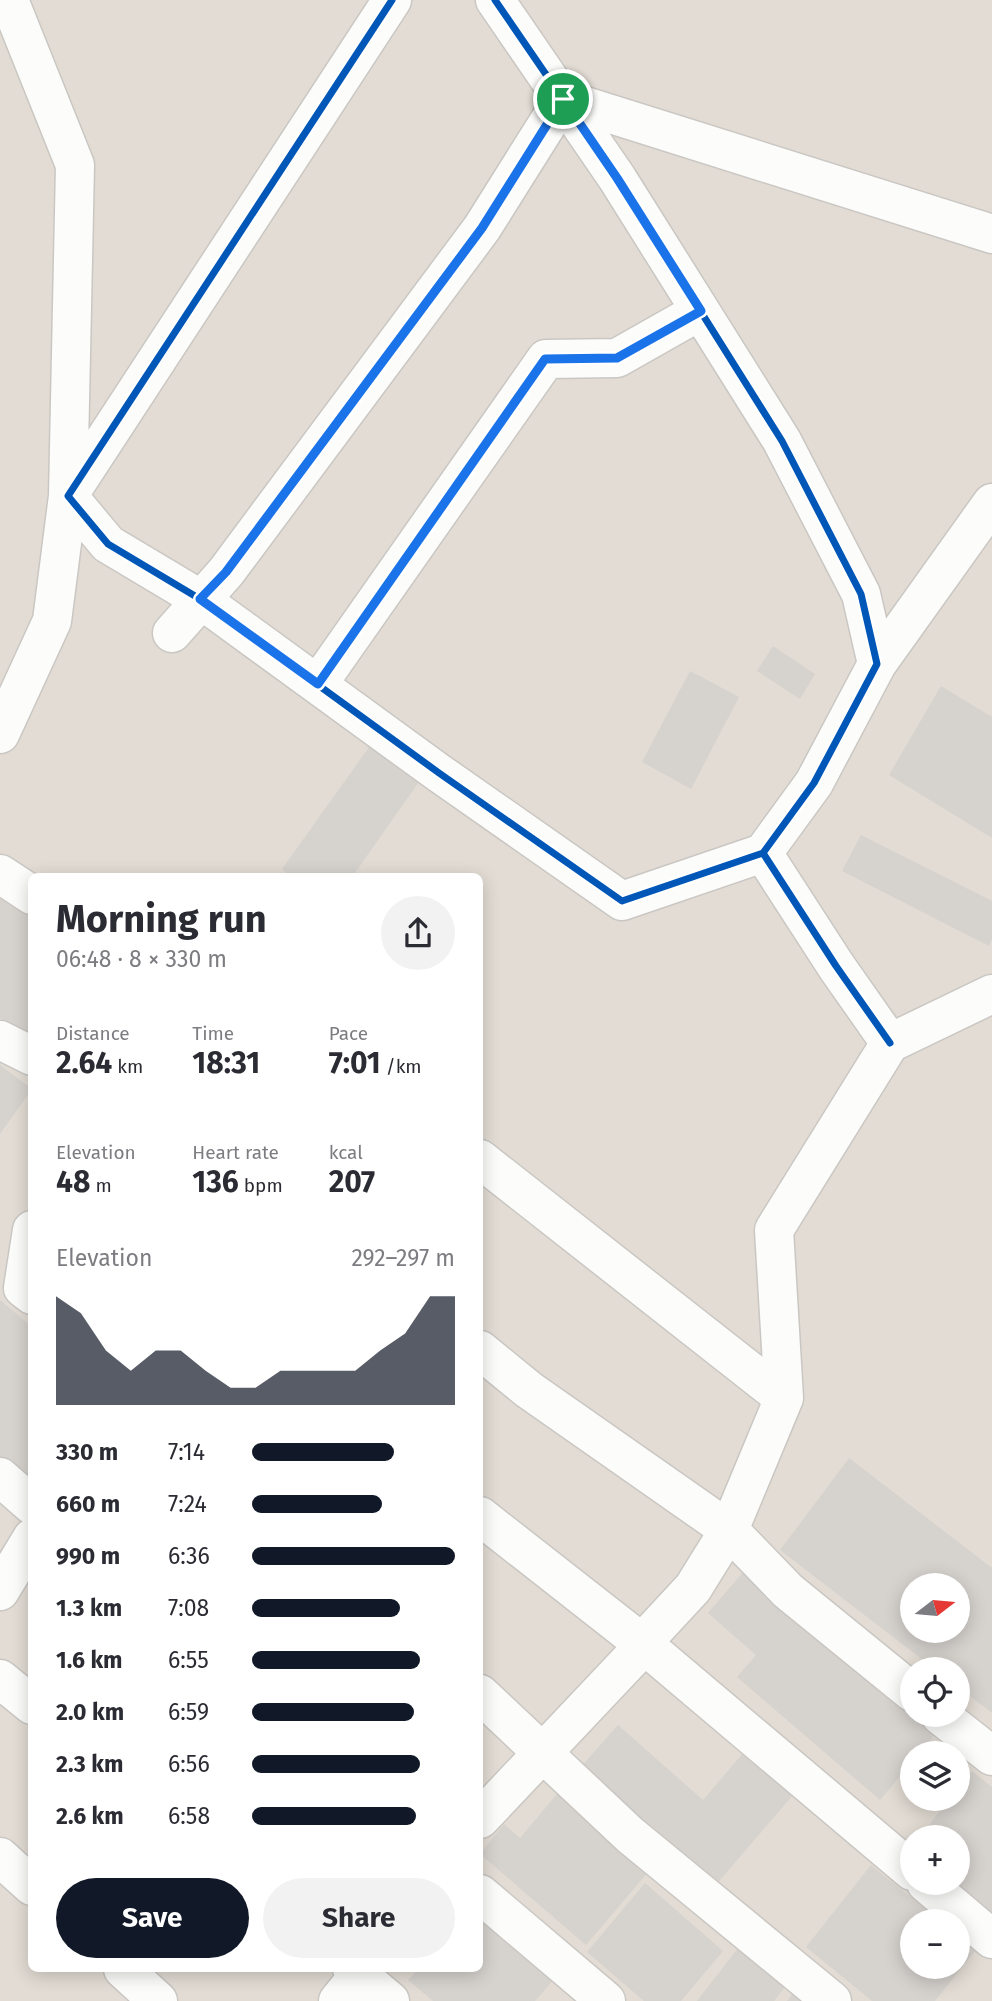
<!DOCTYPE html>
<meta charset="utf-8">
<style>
:root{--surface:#fff;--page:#f2f2f3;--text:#2b2b33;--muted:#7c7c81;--accent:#111827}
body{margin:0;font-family:"Fira Sans",sans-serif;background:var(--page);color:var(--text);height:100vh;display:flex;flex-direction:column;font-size:26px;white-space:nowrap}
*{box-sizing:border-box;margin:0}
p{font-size:23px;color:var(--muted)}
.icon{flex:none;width:38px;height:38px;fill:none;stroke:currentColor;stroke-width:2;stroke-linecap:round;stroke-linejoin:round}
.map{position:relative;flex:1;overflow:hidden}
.drawer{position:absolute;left:28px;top:873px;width:455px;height:1099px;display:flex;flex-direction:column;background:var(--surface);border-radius:10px;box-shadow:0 4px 18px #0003}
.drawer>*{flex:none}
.needle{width:46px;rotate:74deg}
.controls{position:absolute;left:900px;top:1573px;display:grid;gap:14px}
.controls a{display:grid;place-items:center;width:70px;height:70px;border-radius:50%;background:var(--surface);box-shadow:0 4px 18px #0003;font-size:35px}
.pin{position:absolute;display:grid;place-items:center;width:60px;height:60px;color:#fff;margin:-30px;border:4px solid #fff;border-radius:50%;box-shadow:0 2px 7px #0007}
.round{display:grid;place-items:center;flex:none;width:74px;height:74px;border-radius:37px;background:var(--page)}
.summary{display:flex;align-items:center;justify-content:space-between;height:119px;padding:0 28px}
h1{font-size:38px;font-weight:700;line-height:52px}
.metrics{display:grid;grid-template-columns:repeat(3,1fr);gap:10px;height:119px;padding:7px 28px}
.metrics div{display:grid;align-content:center}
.metrics b{font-size:30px;font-weight:700}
.metrics small{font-size:19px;font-weight:400}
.metrics p{font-size:19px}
.chart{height:196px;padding:14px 28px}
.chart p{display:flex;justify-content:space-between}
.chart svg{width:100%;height:126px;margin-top:7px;fill:var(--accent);opacity:.7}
.cta{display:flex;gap:14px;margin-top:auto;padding:14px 28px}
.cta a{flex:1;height:80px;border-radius:42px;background:var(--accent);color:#fff;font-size:28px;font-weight:700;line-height:80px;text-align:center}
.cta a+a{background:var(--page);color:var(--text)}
ul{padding:0 28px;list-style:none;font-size:23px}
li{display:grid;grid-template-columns:112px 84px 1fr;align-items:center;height:52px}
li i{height:18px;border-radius:9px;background:var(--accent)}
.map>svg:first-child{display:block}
</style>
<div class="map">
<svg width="992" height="2001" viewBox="0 0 992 2001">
<rect width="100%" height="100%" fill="#eeebe7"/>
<!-- residential -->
<path fill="#e2dcd4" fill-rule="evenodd" d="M0,0H992V2001H0ZM32,877H480V1969H32ZM912,1586H957V1631H912ZM912,1670H957V1715H912ZM912,1754H957V1799H912ZM912,1838H957V1883H912ZM912,1922H957V1967H912Z"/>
<!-- building -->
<path fill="#d6d2ce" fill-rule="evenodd" d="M773,646L815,674L800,699L757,671Z
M690,671L739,697L691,789L642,762Z
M941,686L992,717V838L889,775Z
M372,743L421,779L352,877H292L282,869Z
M861,835L992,901V939L989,946L842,871Z
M0,895L32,916V1039L0,1018Z
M0,1065L32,1089L0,1134Z
M0,1300L32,1327V1484L0,1457Z
M849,1458L992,1568V1713L957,1686V1670H936L780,1550ZM912,1586H957V1631H912Z
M745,1570L935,1734L919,1754H912V1762L880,1800L737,1677L756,1655L708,1613Z
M618,1725L703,1800L744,1752L793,1795L714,1887L579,1769Z
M972,1771L992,1787V1919L947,1883H957V1838H919L949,1799H957V1789Z
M558,1793L649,1871L586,1945L480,1854L504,1824L520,1838Z
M871,1865L941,1922H912V1967H957V1934L976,1950L935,2001H872L806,1947Z
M645,1883L723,1951L681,2001H644L587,1952Z
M480,1914L555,1978L535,2001H433L408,1980L418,1969H480Z
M745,1939L793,1976L774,2001H697Z
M794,1992L804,2001H787Z"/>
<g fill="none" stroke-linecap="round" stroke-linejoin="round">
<!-- minor casing -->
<g stroke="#cac7c3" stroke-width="41">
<path id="minor" d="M392,0L68,496L108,544L200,599L439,773L622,901L763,853
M495,0L617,178L782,441L861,594L877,664L814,783L763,853L836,966L890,1043
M172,633L226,572L482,228L563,99L992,234
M877,664L992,503
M318,684L546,359L617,358L700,311
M0,734L52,621L68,496L75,165L11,5L6,0
M0,874L32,895
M0,1040L32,1056
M480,1159L784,1398
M32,1230L23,1288L32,1295
M480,1350L529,1390L729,1530L788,1591L912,1692
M0,1477L32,1505
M480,1516L642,1643L912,1871
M0,1591L32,1538
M0,1679L32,1705
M480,1694L630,1835L832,2001
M940,1715L992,1756
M480,1819L634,1656L642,1643L693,1588L729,1530L784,1398L774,1230L890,1043L992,994
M0,1857L32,1886
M926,1883L992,1939
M480,1894L606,2001
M123,1969L158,2001
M352,1969L390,2001
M338,2001L364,1969"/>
</g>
<!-- minor -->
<use href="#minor" stroke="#fcfcfb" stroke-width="38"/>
<!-- cycleway casing -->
<g stroke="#fff" stroke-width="11">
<path id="cycleway" d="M392,0L68,496L108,544L200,599L439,773L622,901L763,853
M495,0L617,178L782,441L861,594L877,664L814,783L763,853L836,966L890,1043"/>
</g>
<!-- cycleway -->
<use href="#cycleway" stroke="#0057b8" stroke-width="7"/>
</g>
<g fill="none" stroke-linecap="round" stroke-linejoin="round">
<!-- route casing -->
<g stroke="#fff" stroke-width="14">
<path id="route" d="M563,99L617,178L701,311L617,358L545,359L318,684L200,599L226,572L482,228Z"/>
</g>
<!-- route -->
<use href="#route" stroke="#1a73e8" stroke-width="9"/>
</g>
</svg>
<div class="controls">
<a><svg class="needle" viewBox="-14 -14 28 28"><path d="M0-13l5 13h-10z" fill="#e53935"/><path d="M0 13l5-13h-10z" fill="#7c7c81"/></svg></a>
<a><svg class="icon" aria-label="locate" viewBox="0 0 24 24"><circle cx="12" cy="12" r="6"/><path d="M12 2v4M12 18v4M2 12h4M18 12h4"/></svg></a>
<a><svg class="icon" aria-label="layers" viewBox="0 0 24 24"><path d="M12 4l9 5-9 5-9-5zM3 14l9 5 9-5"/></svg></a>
<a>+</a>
<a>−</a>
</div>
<div class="pin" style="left:563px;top:99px;background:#1e9e55"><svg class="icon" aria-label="arrive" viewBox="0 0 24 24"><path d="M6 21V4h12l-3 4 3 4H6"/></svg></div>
<section class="drawer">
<div class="summary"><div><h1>Morning run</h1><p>06:48 · 8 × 330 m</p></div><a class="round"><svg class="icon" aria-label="share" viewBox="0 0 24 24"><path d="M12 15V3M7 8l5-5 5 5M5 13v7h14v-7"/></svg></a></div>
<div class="metrics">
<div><p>Distance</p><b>2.64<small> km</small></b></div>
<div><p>Time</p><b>18:31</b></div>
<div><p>Pace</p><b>7:01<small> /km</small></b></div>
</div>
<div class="metrics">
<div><p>Elevation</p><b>48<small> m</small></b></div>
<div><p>Heart rate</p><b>136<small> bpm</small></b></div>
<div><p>kcal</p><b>207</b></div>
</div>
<div class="chart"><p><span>Elevation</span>292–297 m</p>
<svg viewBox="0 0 160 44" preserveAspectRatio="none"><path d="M0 44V6L10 12L20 25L30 32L40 25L50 25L60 32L70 38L80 38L90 32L100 32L110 32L120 32L130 25L140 19L150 6L160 6V44z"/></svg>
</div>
<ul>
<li><b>330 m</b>7:14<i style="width:70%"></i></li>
<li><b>660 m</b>7:24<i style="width:64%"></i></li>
<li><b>990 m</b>6:36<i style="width:100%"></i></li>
<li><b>1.3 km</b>7:08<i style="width:73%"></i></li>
<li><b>1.6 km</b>6:55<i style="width:83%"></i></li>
<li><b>2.0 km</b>6:59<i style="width:80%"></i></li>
<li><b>2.3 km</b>6:56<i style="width:83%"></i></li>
<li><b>2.6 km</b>6:58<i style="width:81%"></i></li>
</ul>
<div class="cta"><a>Save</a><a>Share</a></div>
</section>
</div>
